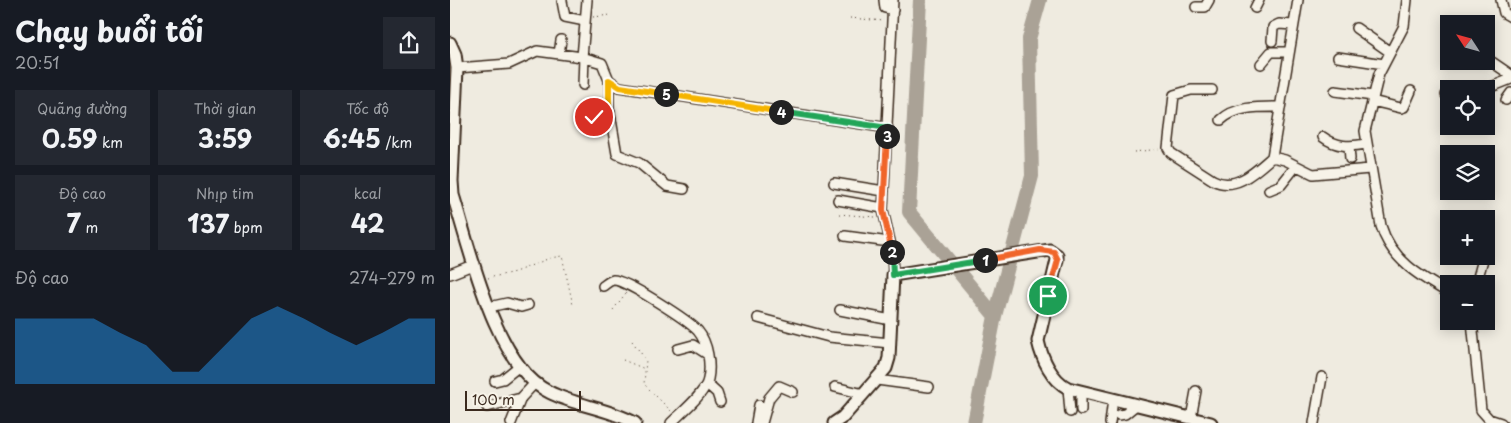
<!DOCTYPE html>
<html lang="vi">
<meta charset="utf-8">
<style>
:root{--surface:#171b24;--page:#242831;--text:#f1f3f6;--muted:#9ea1a6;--accent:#1f6fb2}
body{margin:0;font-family:"Playpen Sans",sans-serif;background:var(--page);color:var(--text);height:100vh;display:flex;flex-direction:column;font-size:19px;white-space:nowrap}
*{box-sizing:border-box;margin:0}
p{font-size:16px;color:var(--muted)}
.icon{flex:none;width:28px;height:28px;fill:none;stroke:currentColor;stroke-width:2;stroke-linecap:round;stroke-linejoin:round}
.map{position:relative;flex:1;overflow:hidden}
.details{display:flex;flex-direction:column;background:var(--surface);width:450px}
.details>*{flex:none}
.needle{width:32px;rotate:306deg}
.buttons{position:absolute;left:990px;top:15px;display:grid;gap:10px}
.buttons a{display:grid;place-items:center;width:55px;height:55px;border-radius:0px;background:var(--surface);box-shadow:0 2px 12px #0003;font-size:25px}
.scale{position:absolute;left:15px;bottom:12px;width:116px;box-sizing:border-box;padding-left:5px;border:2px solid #3b2a1e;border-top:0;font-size:14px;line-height:18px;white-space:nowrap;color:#3b2a1e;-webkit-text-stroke:4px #f7f3e8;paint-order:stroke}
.pin{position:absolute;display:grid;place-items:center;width:42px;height:42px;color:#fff;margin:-21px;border:2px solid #fff;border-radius:50%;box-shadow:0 1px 5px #0007}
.km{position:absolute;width:25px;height:25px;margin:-12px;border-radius:50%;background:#222;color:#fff;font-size:14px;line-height:25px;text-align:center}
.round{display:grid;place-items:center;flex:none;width:52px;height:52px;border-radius:0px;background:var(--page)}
.headline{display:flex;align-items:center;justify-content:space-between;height:85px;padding:0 15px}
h1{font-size:28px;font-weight:700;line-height:38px}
.stats{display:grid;grid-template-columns:repeat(3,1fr);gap:8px;height:85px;padding:5px 15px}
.stats div{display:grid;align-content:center;border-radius:0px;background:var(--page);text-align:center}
.stats b{font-size:25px;font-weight:700}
.stats small{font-size:14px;font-weight:400}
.stats p{font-size:14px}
.chart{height:140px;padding:10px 15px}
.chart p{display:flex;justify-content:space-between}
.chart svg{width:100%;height:90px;margin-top:5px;fill:var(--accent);opacity:.7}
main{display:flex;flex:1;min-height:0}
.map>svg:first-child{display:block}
</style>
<main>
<section class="details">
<div class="headline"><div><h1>Chạy buổi tối</h1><p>20:51</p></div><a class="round"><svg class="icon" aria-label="share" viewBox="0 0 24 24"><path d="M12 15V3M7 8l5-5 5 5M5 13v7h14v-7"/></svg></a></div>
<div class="stats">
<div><p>Quãng đường</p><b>0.59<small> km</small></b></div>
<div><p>Thời gian</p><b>3:59</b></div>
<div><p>Tốc độ</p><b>6:45<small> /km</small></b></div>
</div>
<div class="stats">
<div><p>Độ cao</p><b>7<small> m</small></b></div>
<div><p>Nhịp tim</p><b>137<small> bpm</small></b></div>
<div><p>kcal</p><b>42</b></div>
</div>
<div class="chart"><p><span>Độ cao</span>274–279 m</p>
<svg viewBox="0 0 160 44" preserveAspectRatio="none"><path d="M0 44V12L10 12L20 12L30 12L40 19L50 25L60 38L70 38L80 25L90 12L100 6L110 12L120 19L130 25L140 19L150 12L160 12V44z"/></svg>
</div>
</section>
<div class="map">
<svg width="1061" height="423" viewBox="0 0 1061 423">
<rect width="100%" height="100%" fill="#efebe0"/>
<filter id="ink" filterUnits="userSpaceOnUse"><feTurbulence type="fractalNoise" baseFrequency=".02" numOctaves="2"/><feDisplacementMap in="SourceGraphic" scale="10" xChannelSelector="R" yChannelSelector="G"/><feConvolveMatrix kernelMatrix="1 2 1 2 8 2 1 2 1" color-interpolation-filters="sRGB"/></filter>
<g filter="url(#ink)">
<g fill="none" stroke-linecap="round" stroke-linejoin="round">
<!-- river -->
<path stroke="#aaa296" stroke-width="14" d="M470,0L459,212L545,316L524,423
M545,316L582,176L579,39L590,0"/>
<!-- minor casing -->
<g stroke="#3b2a1e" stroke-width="12">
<path id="minor" d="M434,0L435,8L443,10
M957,0L954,26L929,74L915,131L931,226C941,260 971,277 999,293
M1051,0L1054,13L1061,17
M112,1L115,17L135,21
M746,7H755L759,0
M805,8L809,0
M906,28L940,52
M822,41L823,27L829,24L843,25
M109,54L111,40
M132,57L137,0
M888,57L934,64
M1042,62L1061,75
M811,64L821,52H838
M7,68L59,64L87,51L132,57L152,63L159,80L169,87L438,128
M159,80V108L167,154L189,163L217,186L234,189
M133,85L134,57
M1036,89L1061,79
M762,90H741L724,95L718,148L721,153L763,180C785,192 806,171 822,157L848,0
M885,91L923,96
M996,95H999
M1056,100L1061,93
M922,101L951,108L954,107L961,91
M771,120C786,106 809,107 829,107
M873,137C886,147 900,147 916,144
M899,146L900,159
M822,157L835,160L863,174L920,169
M384,183L434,191
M819,190L831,185L846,166
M388,200L433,208
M395,236L432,241
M0,274L25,264
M443,275L442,250L433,210L443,0
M1026,284L1034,256
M153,286C156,284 159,281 163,280C175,279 239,321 248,331C258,343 261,365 258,379C256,393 231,413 221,423
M39,307L57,303L71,307L78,305
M390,310L441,320
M308,318L379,337L440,343
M1022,321L1031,410L1039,419L1051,423
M228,349L243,345L257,354
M427,380L479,387
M45,381L53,379L68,367
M257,384L267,393L270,402
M385,387L414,394
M618,388L620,412
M37,407L71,398
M631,410V391
M669,415L675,414L686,405
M741,418L746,391
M61,423L71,398L84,384
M306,423L309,405
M312,423L319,398L329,386L343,392
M660,423L663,399
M864,423L872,377"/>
</g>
<!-- major casing -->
<g stroke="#3b2a1e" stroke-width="15">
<path id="major" d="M0,43L5,54L7,68L2,181L3,195C20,249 45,366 99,392C126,406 158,408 185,423
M384,423L393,417L436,368L439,358L443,275L600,250L607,255V260L588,341C592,359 602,380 618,388L761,423"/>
</g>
<!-- path -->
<path stroke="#3b2a1e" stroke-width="1" stroke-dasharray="1 4" stroke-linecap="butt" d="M143,17L161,15
M400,18L434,21
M141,127L144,117L152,113
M684,152L709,149
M389,214L425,217
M38,278L65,272L100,258L112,256L123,305
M163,310L176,293
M182,341L196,360L194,384L221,411
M173,360L195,369"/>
<!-- minor -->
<use href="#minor" stroke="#f7f3e8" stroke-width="9"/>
<!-- major -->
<use href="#major" stroke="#f7f3e8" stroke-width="11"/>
</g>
</g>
<g fill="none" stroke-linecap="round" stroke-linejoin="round" filter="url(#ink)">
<!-- split-1 casing -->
<g stroke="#fff" stroke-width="10">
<path id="split-1" d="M535,260L590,250L604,252L608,260L598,296"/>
</g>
<!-- split-2 casing -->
<g stroke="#fff" stroke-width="10">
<path id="split-2" d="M442,252L443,275L535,260"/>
</g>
<!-- split-3 casing -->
<g stroke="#fff" stroke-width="10">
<path id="split-3" d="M437,136L433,210L442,252"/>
</g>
<!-- split-4 casing -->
<g stroke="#fff" stroke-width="10">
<path id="split-4" d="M331,112L438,128L437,136"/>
</g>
<!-- split-5 casing -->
<g stroke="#fff" stroke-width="10">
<path id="split-5" d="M216,94L331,112"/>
</g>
<!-- split-6 casing -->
<g stroke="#fff" stroke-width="10">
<path id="split-6" d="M144,117L159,110V80L170,87L216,94"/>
</g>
<!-- split-1 -->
<use href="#split-1" stroke="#f0652b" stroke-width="6"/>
<!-- split-2 -->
<use href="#split-2" stroke="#22a559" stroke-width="6"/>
<!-- split-3 -->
<use href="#split-3" stroke="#f0652b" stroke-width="6"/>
<!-- split-4 -->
<use href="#split-4" stroke="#22a559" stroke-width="6"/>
<!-- split-5 -->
<use href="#split-5" stroke="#f5b400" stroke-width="6"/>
<!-- split-6 -->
<use href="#split-6" stroke="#f5b400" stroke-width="6"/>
</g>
</svg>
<div class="buttons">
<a><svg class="needle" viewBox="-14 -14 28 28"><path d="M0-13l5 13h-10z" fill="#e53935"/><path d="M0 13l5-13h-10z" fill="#9ea1a6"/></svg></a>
<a><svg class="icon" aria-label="locate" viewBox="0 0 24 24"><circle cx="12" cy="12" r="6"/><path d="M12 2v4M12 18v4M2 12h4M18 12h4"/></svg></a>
<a><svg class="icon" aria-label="layers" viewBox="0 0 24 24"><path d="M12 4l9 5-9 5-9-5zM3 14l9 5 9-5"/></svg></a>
<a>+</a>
<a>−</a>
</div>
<div class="scale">100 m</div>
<div class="pin" style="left:598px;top:296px;background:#1e9e55"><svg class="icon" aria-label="arrive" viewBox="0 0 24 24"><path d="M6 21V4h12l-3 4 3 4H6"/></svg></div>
<div class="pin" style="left:144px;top:117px;background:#d93025"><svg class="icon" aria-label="check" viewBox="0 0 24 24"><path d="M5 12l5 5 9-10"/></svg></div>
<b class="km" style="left:535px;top:260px">1</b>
<b class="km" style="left:442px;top:252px">2</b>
<b class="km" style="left:437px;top:136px">3</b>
<b class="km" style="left:331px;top:112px">4</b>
<b class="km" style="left:216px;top:94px">5</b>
</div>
</main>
